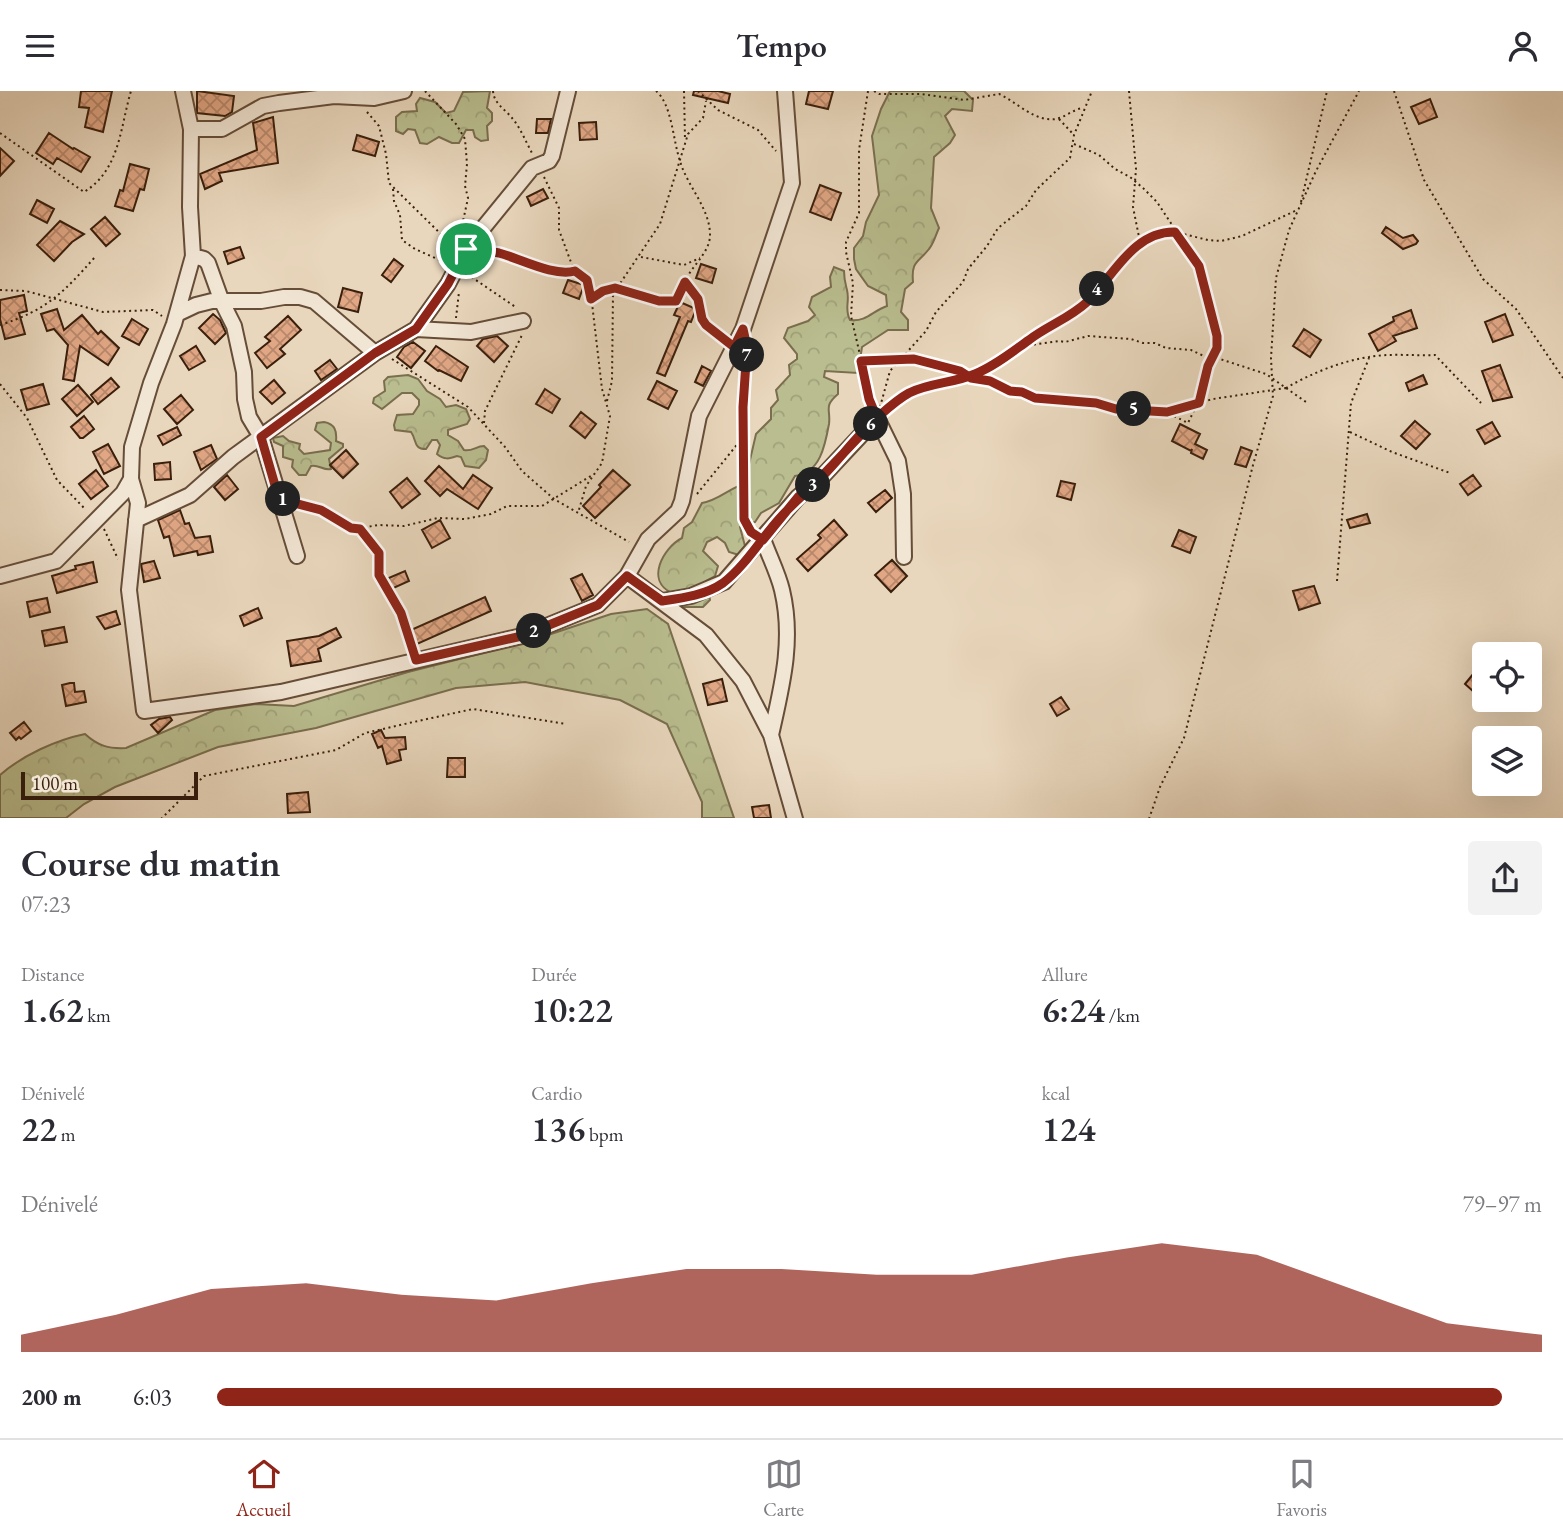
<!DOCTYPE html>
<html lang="fr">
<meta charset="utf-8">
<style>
:root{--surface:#fff;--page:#f2f2f3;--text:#2b2b33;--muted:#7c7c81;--line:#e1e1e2;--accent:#8f2418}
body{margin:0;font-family:"EB Garamond",serif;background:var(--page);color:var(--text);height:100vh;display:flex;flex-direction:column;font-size:26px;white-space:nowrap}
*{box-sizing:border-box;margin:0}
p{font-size:23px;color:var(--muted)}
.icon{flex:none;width:38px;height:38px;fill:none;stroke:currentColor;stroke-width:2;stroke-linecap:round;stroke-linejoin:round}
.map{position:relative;height:727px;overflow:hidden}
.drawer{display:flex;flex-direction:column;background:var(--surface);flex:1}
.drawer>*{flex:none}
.tools{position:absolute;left:1472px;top:551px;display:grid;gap:14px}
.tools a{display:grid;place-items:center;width:70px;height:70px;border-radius:7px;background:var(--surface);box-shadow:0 7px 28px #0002;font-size:35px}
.scale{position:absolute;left:21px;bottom:18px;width:177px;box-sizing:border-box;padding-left:7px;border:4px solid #3a1f0c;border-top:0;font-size:19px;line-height:24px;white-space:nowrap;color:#3a1f0c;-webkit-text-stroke:5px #f1e5d4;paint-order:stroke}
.pin{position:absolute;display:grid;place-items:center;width:60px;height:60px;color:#fff;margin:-30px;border:4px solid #fff;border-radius:50%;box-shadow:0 2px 7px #0007}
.km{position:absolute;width:35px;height:35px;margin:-18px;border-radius:50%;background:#222;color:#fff;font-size:19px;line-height:35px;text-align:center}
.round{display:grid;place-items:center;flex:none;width:74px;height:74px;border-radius:7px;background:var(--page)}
.headline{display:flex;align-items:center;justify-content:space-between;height:119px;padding:0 21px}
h1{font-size:38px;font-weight:600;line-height:52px}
.metrics{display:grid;grid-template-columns:repeat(3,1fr);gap:10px;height:119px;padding:7px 21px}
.metrics div{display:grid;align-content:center}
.metrics b{font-size:35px;font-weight:600}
.metrics small{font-size:19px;font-weight:400}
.metrics p{font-size:19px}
.chart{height:196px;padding:14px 21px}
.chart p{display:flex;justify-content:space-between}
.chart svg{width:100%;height:126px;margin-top:7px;fill:var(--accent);opacity:.7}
ul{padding:0 21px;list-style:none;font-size:23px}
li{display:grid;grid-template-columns:112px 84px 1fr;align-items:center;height:52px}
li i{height:18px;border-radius:9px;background:var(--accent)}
header{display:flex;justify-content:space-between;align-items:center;height:91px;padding:0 21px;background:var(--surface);font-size:32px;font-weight:600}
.menu{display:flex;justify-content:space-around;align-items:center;height:98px;border-top:2px solid var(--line);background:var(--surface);font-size:19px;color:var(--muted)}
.menu a{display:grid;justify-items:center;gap:4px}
.menu .selected{color:var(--accent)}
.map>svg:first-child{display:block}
</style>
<header><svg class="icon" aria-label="menu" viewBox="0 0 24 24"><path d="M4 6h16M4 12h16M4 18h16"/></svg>Tempo<svg class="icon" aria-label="person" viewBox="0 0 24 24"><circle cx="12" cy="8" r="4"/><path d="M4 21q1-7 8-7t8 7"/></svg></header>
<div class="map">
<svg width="1563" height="728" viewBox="0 0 1563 728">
<defs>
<pattern id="forest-crowns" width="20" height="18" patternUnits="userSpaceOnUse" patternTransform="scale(1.75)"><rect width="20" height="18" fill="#b9bd8f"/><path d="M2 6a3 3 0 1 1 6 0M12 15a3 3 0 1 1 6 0" fill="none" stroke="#a0a27a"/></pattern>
<pattern id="building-cross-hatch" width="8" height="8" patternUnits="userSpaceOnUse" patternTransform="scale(1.75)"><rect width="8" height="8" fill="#e1a785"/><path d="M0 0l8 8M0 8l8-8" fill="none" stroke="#b7876b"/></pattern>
</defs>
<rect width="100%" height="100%" fill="#e9d7bd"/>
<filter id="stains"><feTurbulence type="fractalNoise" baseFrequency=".00286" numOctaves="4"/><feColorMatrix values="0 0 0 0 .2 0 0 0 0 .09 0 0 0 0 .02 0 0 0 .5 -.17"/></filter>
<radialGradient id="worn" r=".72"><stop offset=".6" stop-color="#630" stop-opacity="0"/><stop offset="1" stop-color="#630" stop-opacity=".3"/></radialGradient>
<!-- forest -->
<path fill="url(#forest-crowns)" stroke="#7a6e4e" stroke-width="2" d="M490,0L487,17L492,22V30L487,35L488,49L481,50L475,46L473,39H466L459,52H452L439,46L427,53L420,52L415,39L408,38L403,43L396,40V26L402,21L417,20L416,13L420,7L435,11L446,22L454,20L463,1Z
M890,0H964L973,9L972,20L952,18L945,25L955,44L950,52L934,66L931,117L939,137C936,143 934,152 929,158C918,172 911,170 913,191L905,198L901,221L908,229V239H888L862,256L858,282L825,280L824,286L838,292V303C823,316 831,318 829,333C825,355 820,382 795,385L779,412L761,422L755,431L745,432L740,436L745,455L739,464L729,461L725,452L717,446L707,451L703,460L718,475L715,485L706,490L710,509L703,516H683L674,511L672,502C645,490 663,457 682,447L684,437L692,431L702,412C720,409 730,396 747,392V382L756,343L771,328V317L778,309L776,299L790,284L789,274L797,268V263L784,247L788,237L808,230L815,224L809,216L812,206L831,196L830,186L834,176L844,180C844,188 845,191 847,199C850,211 844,218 850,229C867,231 872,220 887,215L886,204L868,195L856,178L854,168V157L863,145L866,131L879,104L872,45L881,18Z
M408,284L418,288L427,300L440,308L446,316L456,314L466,318L470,328L467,333L448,339V344L458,350L464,359C472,361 476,355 484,355L488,359L486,369L479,377L465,375L461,366L457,365C449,368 444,369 437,363L440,354L437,349H432L426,358C413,358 417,349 411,341L395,339L394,334L397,324L413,323L419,314V309L412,302H402L382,318L373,312L374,307L385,300L384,290L388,286Z
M324,331C335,333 337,340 336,350L343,353V356L329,368L331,378C324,380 318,373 311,375L306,384H299L292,376L293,369L283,366V355L274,351L273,347L283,345L289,350L300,353L299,358L304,363L330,359L331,352L315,339L317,332Z
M647,518L668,533L734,727H702V711L667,633L620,609L525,591L456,597L316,637L218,656L115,696L84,713L66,727H0V684C23,664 56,649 85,643C98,655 109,658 126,657L215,619L256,613L294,615L408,581L527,551L611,523Z"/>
<!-- building -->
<path fill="url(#building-cross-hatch)" stroke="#3a1f0c" stroke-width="2" d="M81,0H112L103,41L85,36L89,17L79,16Z
M197,0L234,5L232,21L225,25L197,22Z
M694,0H718L730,3L728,12L693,4Z
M809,0H833L828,18L806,13Z
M1430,8L1437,26L1419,33L1411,16Z
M273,26L278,72L219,82L222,90L205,98L200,83L257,59L253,32Z
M537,28H551L548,42H536Z
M596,31L597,48L580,49L579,32Z
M49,42L73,58L74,57L90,66L81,81L57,67L53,73L36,62Z
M357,44L379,51L375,65L353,59Z
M0,57L14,70L0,85Z
M130,73L149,78L144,99L140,98L133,120L115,115L120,99L123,100Z
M820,94L841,102L831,129L810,121Z
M543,98L548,107L531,115L527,106Z
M37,109L54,118L47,132L30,123Z
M105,126L120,143L106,155L91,138Z
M60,130L84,143L72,151L54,170L37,154Z
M1386,136L1403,147L1413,144L1418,150L1416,153L1403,158L1382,142Z
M240,156L244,167L228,173L224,161Z
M394,168L403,175L391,191L382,184Z
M701,173L716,178L712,192L696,187Z
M568,189L584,194L579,208L563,202Z
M343,197L362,202L358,221L338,216Z
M24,204L27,220L19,222L25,243L5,248L0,228V209Z
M680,211L696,218L691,231L688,230L665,285L657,282L680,226L674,224Z
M57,218L64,239L82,224L98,243L101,240L119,257L108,274L80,255L74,290L63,288L68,254L54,238L47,240L41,223Z
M1411,219L1417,237L1393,245L1396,250L1378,260L1369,243L1394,230L1393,226Z
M213,223L220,229L226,242L215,253L199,237Z
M1505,223L1513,244L1493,251L1485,231Z
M288,225L301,239L280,258L285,263L267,277L255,262L270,250L265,246Z
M132,228L148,238L139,254L122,245Z
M1304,238L1321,249L1310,266L1293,255Z
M497,245L508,255L494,271L477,255L483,248Z
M413,251L425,260L411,277L397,266L404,256Z
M196,255L205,270L189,279L180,265Z
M436,255L468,276L461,290L439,279L438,280L425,270Z
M330,269L337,278L321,289L315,280Z
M1500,274L1512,306L1493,310L1482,280Z
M702,275L711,280L703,295L695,291Z
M1423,284L1427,293L1409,300L1406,292Z
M111,287L119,296L98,313L91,304Z
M274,289L285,302L272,313L260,301Z
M657,290L677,300L668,318L648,308Z
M43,293L49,313L27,319L21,299Z
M78,294L93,311L77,325L62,308Z
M545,298L560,308L552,322L536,313Z
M181,304L193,319L177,333L164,318Z
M581,321L596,333L585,347L570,335Z
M84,325L94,338L83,347H80L71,336Z
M1415,330L1430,343L1416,358L1401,345Z
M1492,331L1500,345L1485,353L1477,339Z
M1180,333L1200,343L1195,353L1207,359L1203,368L1191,362L1192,358L1191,360L1172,350Z
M177,336L181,344L163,354L158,345Z
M108,353L120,375L104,383L93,361Z
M211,354L217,368L201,379L194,361Z
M1241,356L1252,360L1246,376L1235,373Z
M346,359L358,373L343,387L330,374Z
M170,371L171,388L155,389L154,373Z
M439,375L463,398L473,384L492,397L478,418L447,398L440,405L425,390Z
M96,379L108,395L91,408L79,393Z
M613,379L630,394L595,427L583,415L601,396L599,394Z
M227,384L238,398L225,409L214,396Z
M1473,384L1481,395L1468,404L1460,393Z
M407,387L420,403L402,417L390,401Z
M1061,390L1075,393L1071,409L1057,405Z
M885,399L892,407L876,421L868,412Z
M180,419L185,433L189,432L195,447L210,445L213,461L198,464L197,460L174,465L169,445L164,447L158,429Z
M1367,423L1370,432L1350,437L1347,429Z
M440,429L450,447L432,457L422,439Z
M834,429L847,444L808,480L797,468L821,447L818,444Z
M1179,439L1196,446L1190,462L1172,455Z
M892,469L907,485L891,501L875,484Z
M154,470L160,487L144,491L141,473Z
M93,471L97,491L57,502L52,485L76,478L75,475Z
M405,480L409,490L389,499L384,489Z
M582,483L593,504L582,510L571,488Z
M1314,495L1320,512L1299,519L1293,500Z
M485,506L491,520L417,553L411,539Z
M47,507L50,521L30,526L27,511Z
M258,517L262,527L244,535L240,525Z
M116,520L120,533L105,538L97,526Z
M64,536L67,551L45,555L42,540Z
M336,537L341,546L318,558L321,570L291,575L287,550L319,545Z
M1474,582L1483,589L1474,601L1465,593Z
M722,588L727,610L708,614L703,593Z
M70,592H74L75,601L84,600L86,611L66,615L62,594Z
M1061,606L1069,618L1057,625L1050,613Z
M170,626L172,629L158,642L151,634L159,628Z
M24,631L31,640L21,648L19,646L16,649L10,642Z
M381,639L385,647L405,646L406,658L399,659L401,669L387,673L382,655L378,657L372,643Z
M448,667H465V686H447Z
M308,701L310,721L288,722L287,703Z
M769,714L771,727H754L752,716Z"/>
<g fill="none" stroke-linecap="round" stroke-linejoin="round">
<!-- minor casing -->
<g stroke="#664d38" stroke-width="18">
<path id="minor" d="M191,38H222L263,15L279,12L334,5L374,7L404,0
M193,165L204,168L208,172L222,211L234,235L244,281L245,308L249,326L261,346L297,465
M177,223L196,214L212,210H261L284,206H300L314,210L375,262
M416,238L448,193L466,158L532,77L549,70L552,65L568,0
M131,388L138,412L129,499L144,620L281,601L522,545L598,514L627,485L648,448L678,420L682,410L699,325L743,238L792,92L785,0
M136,429L190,404L233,366L375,262L416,238L471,241L523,230
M763,448C769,465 778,482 782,499C794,549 782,595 771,644
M0,485L56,470L123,402L131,388L132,356L151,292L174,233L193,165L190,116L191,38L183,0
M627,485L706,544L743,590L771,644L795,728
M662,510L691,505L724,491L798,406L819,389L877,327L898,370L903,403L904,466"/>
</g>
<!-- path -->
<path stroke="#3a1f0c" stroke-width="2" stroke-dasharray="2 3.5" stroke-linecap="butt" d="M425,0L456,33L465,48L467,73L465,95L468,107L460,144
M493,0C494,13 505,18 512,27C520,36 526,51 532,62
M656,0C672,13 673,50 680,70C687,95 710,117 710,144C710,162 691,175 685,191L698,208L702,228L706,234L724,248
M684,0L685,48
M698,0L718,19L758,39L776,60
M868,0L859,59V122L846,151V161L853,192L851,225L872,316
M874,0L879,3H921L964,9L999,3C1017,11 1034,31 1056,28C1065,26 1073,19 1082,17
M1129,0L1136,78L1133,116L1140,151
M1394,0L1424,89L1483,188L1516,218L1563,287
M367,21L379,35L386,63L389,92L452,154
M1059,28L1074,44
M0,42L84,101C120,79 120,37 131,0
M1074,53L1099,64L1115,78L1130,86L1143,97L1157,111L1199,175L1217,245V257L1208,275L1201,305L1188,332L1170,323
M544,86L559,117V139L572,174L587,189L590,195L602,298L610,325L602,372L586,395L578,422
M393,98L394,110L400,124L402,149L415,158L444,171
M1301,111L1327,0
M481,161C512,162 543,184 574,181
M641,166L684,174L700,167
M467,183L517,217
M0,199L26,200L103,221L153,219L162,225
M592,207L603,200L615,197L659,210H675L685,191
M456,227L459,201
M0,234C47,219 63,202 95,166
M1023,255L1059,250L1065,251L1088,245L1131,248L1143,252H1155L1166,257L1191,259L1208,267L1220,268L1266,283L1306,311
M747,259L742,400L744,428L751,441
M392,268L468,316L505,356L522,380L554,408L629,451
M861,270L914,268L960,280L971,287L990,290L1010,300L1022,301L1036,307L1095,312L1116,318L1142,320L1168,321L1213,308L1286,297
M0,293L27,327L57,389L86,419
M1286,297C1310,283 1341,270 1369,266C1390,262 1414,265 1435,264L1481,312
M607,310L612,290L613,203L660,133L688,43L703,27L706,10
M880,316L890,280L926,240L936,221L963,191L968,178L987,155L998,137L1026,115L1036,99L1070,67L1074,44L1092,0
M886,319L909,302L976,283L1047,239L1087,211L1115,175L1146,147L1157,143L1175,141L1208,149L1221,150L1242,145L1297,119
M484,332L485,320L522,244
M1350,341L1392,361L1450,382
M697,403L744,345
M294,411L312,419H321L355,438L378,434L404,435L438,427L465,428L491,423L507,415H542L594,383
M104,438L118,468
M361,438L379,462V484L401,521L412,555
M1337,490L1351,312L1369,267
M161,728L204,685L336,659L365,642L418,630L473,618L566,633
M1149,728L1160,696L1184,647L1253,374L1273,305L1271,267L1276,187L1289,139L1316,80L1359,0"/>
<!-- minor -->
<use href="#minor" stroke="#f1e5d4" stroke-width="14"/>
</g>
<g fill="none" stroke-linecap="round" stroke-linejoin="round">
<!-- route casing -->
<g stroke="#fff" stroke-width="14">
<path id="route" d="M466,158L448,193L416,238L375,262L261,346L279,408L321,419L351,437L360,438L379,462V484L401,522L416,569L522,545L598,514L627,485L662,510C683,507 706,504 723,492C745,475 761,448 779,428C792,413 807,401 821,387C841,367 858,343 879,325C888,317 898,308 909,302C929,292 954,292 975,283C995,275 1012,261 1029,249C1047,235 1070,227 1087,211C1113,186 1133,140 1175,141L1199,175L1217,245V257L1208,275L1199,312L1167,321L1116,318L1096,312L1035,307L1022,301L1010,300L990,290L971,287L960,280L914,268L861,270L869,308L877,327L819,388L798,406L763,449L751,441L744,428L743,316L747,256L743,238L734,256L706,234L702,228L698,208L685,191L676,210H659L615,197L603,200L591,208L587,189L575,180C554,186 521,168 499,162C489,160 477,161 466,158"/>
</g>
<!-- route -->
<use href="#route" stroke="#8f2418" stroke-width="9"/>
</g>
<rect width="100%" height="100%" filter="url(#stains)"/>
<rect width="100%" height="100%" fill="url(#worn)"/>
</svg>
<div class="tools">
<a><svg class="icon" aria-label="locate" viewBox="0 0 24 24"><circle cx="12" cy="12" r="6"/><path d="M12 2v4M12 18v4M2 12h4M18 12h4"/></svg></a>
<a><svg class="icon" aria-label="layers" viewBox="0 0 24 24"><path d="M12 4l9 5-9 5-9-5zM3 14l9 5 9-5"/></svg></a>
</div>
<div class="scale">100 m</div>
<div class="pin" style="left:466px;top:158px;background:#1e9e55"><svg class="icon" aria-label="arrive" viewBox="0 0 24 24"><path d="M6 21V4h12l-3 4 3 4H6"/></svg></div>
<b class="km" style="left:283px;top:408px">1</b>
<b class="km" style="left:534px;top:540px">2</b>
<b class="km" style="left:813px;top:394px">3</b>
<b class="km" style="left:1097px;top:198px">4</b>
<b class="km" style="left:1134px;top:318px">5</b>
<b class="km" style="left:871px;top:333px">6</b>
<b class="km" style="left:747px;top:264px">7</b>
</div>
<section class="drawer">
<div class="headline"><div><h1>Course du matin</h1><p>07:23</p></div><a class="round"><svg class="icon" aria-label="share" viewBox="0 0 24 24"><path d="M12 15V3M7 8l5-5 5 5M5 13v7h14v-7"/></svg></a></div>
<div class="metrics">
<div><p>Distance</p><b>1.62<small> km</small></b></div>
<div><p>Durée</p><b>10:22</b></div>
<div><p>Allure</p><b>6:24<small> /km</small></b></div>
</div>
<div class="metrics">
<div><p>Dénivelé</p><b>22<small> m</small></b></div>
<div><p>Cardio</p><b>136<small> bpm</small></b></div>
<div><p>kcal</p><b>124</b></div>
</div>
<div class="chart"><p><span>Dénivelé</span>79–97 m</p>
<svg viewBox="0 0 160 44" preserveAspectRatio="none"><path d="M0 44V38L10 31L20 22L30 20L40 24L50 26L60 20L70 15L80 15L90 17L100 17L110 11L120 6L130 10L140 22L150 34L160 38V44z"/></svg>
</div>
<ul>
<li><b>200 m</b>6:03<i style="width:97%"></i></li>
</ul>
</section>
<nav class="menu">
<a class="selected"><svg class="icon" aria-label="home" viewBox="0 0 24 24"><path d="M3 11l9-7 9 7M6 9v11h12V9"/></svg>Accueil</a>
<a><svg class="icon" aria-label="map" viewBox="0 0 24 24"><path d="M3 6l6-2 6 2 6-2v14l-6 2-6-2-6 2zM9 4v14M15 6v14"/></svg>Carte</a>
<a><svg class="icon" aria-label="saved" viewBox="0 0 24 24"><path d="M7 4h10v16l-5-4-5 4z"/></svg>Favoris</a>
</nav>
